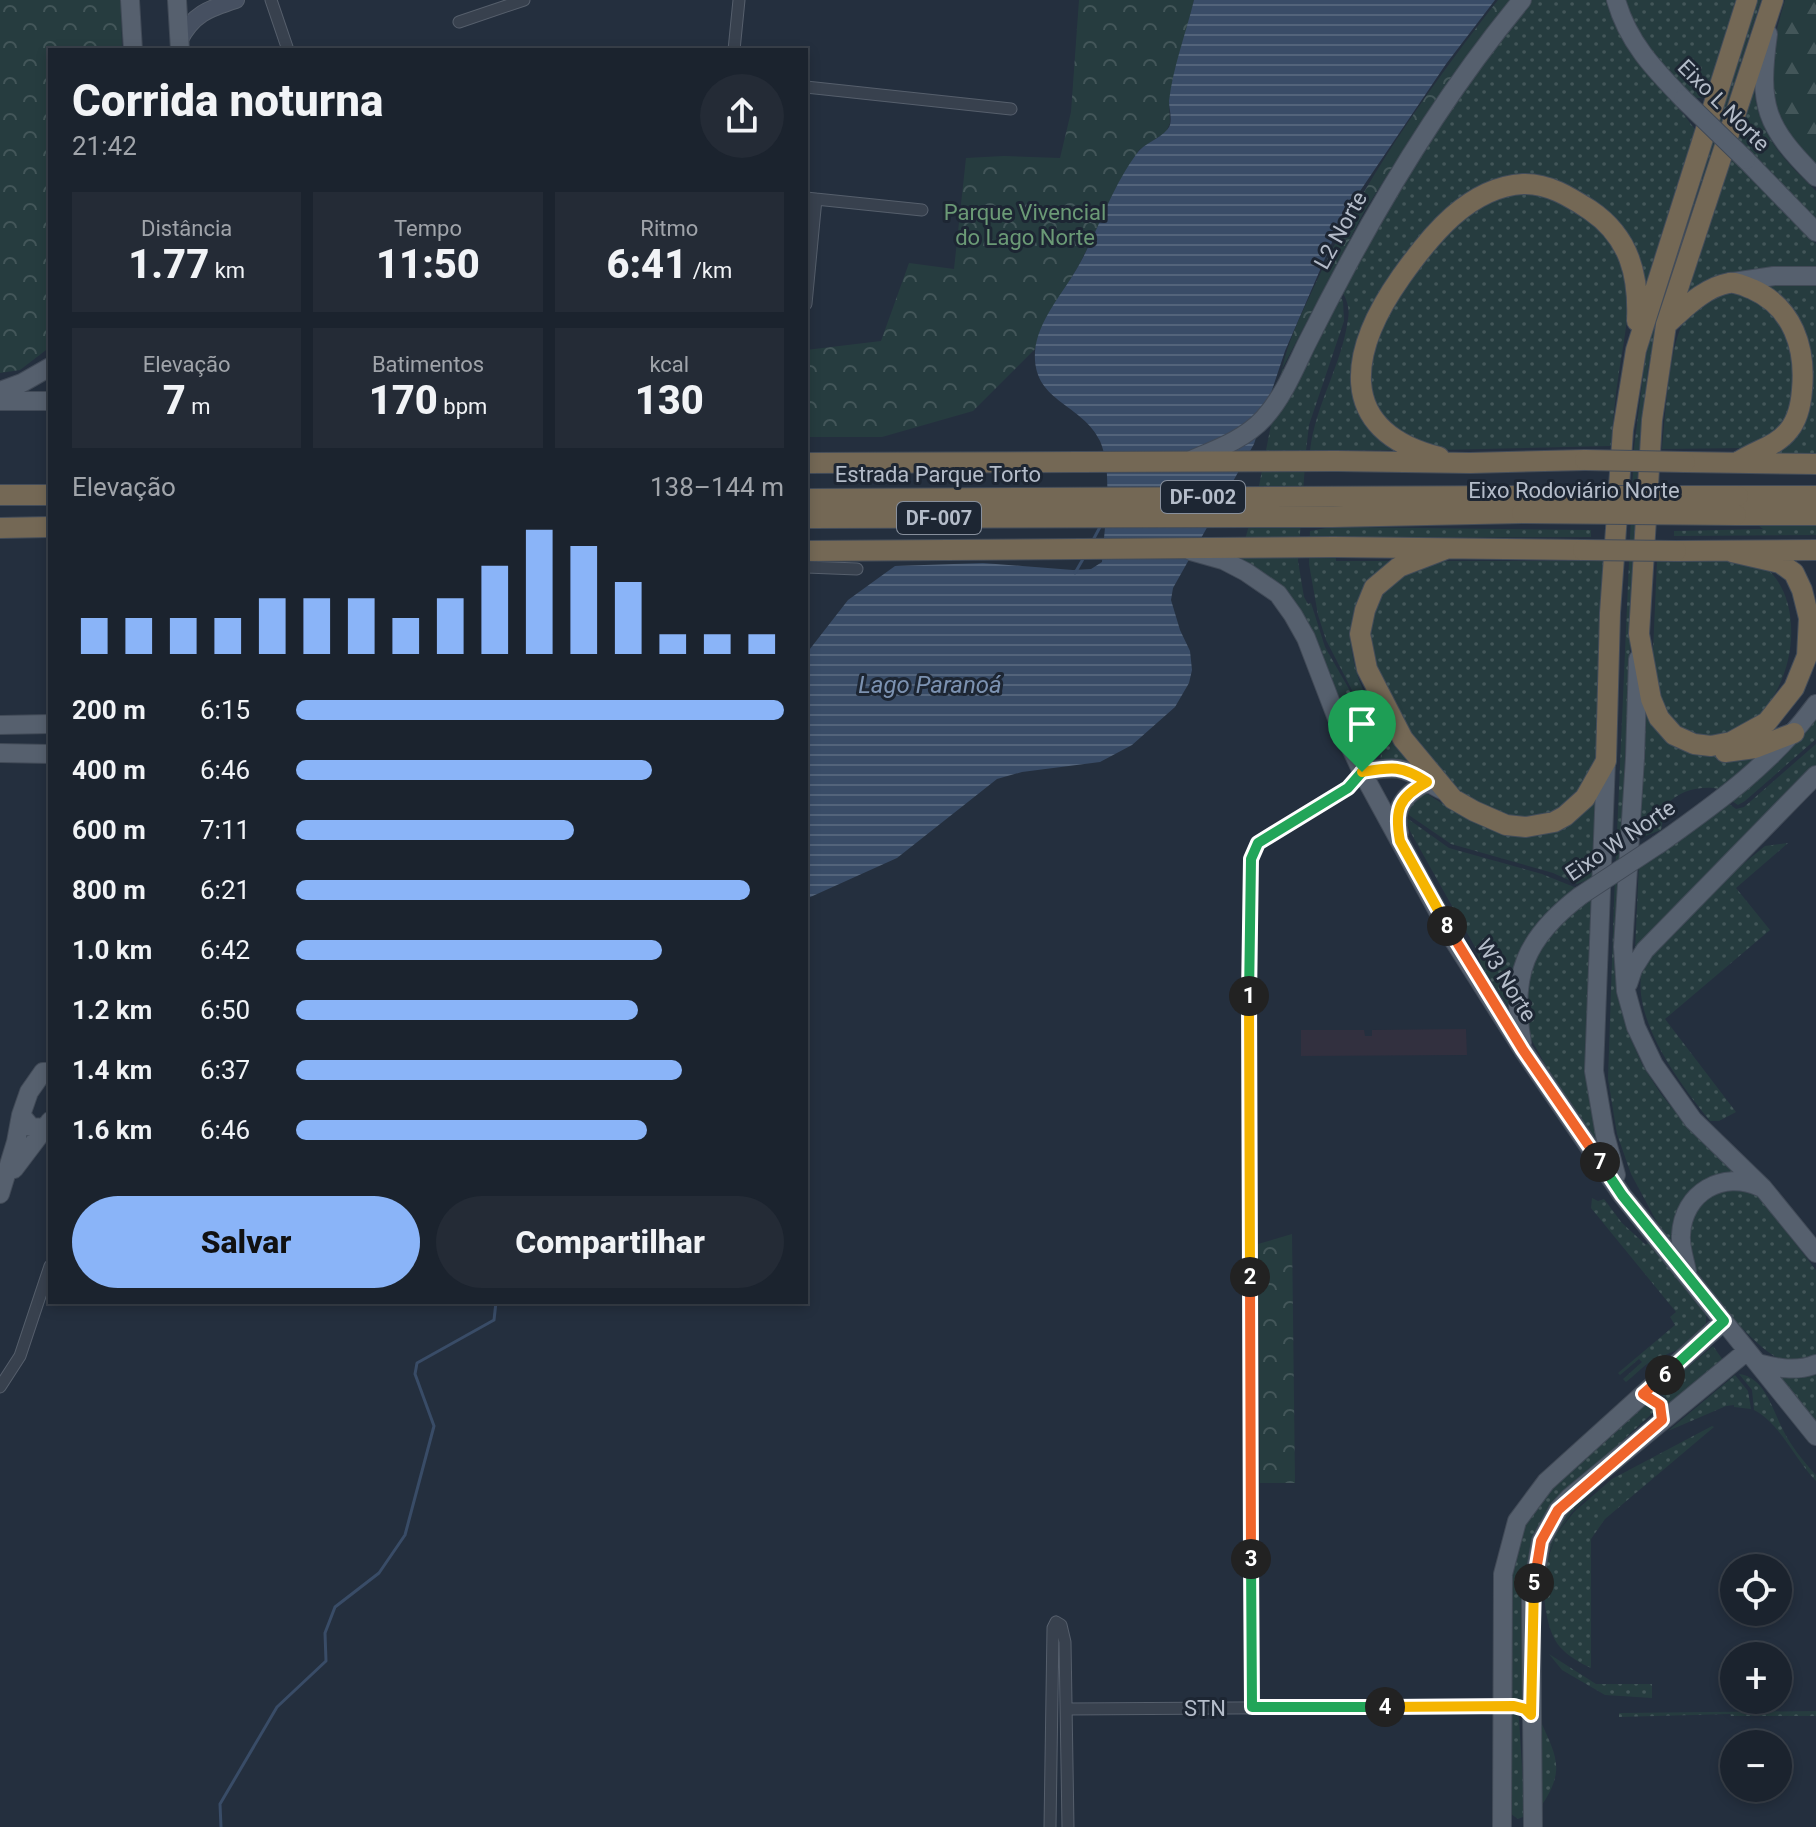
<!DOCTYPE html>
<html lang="pt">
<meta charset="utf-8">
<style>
:root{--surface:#1b232e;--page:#242b36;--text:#f1f3f6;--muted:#a0a4aa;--line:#39404a;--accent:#8ab4f8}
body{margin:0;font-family:Roboto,sans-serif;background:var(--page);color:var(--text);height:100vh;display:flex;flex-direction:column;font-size:30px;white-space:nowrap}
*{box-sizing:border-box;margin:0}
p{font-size:26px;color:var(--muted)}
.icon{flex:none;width:44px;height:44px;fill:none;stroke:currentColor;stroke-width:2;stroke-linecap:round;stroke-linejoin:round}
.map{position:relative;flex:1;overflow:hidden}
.panel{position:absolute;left:48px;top:48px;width:760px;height:1256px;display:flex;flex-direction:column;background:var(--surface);border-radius:0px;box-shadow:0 4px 12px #0003,0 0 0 2px var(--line)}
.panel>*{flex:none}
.fabs{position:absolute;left:1720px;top:1554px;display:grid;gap:16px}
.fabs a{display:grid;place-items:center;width:72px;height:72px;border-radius:50%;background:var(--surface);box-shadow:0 4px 12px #0003,0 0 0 2px var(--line);font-size:40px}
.pin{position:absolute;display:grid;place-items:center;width:68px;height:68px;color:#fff;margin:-82px -34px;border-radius:50% 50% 50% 0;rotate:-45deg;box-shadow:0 0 8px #0007}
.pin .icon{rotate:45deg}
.km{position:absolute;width:40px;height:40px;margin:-20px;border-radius:50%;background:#222;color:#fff;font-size:22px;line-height:40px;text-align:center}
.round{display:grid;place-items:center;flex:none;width:84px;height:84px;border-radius:42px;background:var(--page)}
.summary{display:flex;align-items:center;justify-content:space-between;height:136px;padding:0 24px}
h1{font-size:44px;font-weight:800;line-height:60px}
.metrics{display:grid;grid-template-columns:repeat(3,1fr);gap:12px;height:136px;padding:8px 24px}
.metrics div{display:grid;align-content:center;border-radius:0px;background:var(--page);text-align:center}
.metrics b{font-size:40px;font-weight:800}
.metrics small{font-size:22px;font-weight:400}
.metrics p{font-size:22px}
.chart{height:224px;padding:16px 24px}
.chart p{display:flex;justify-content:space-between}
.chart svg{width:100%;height:144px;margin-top:8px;stroke:var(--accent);stroke-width:6}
.cta{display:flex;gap:16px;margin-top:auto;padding:16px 24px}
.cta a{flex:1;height:92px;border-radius:48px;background:var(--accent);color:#111;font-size:32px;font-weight:800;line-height:92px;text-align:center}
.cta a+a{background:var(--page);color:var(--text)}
ul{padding:0 24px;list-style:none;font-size:26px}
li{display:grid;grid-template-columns:128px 96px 1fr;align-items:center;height:60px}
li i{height:20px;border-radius:10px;background:var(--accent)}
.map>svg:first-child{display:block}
</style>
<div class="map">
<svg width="1816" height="1827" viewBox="0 0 1816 1827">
<defs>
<pattern id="grass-dots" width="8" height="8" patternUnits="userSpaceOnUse" patternTransform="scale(2)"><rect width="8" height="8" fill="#263c3f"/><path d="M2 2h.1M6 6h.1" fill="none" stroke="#435659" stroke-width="1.8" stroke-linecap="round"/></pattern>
<pattern id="forest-firs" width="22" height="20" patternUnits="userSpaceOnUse" patternTransform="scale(2)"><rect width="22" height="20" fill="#263c3f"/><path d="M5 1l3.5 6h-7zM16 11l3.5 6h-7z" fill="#435659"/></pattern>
<pattern id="park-crowns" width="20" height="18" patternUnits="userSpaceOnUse" patternTransform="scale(2)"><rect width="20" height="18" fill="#263c3f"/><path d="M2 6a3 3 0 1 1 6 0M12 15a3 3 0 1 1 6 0" fill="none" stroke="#435659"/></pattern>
<pattern id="water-rules" width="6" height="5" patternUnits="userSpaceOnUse" patternTransform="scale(2)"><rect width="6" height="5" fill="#394c67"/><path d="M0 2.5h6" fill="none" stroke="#53647b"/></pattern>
</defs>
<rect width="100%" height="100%" fill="#242f3e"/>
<!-- medical -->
<path fill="#32303f" d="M1466,1029L1467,1055L1301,1056V1030H1364L1365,1036H1372V1030Z"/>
<!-- grass -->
<path fill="url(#grass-dots)" d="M1530,0H1608C1625,66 1659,79 1695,129L1644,289L1586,198L1480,189L1365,327L1376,435L1397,450L1310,451C1315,405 1342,365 1348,319C1350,309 1347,299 1341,290L1375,227L1454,102Z
M1621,0H1738L1706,98H1690L1654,64Z
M1756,0H1761L1670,279L1648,368L1638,464L1617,937L1616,993L1632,1042L1643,1066L1661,1094L1686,1125L1743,1175L1698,1186L1677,1251L1658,1224L1631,1174L1617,1134L1608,1079L1614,901L1634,448L1645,361L1658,303Z
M1753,81C1757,133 1780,156 1816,191V225L1742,169L1816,244V271L1681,303Z
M1540,193C1556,201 1576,208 1589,219C1643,261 1628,314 1619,372C1615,397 1613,422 1611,446L1437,450L1408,442L1371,402V346L1417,266L1470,211L1500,195Z
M1816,280V453H1777L1795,436L1811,390L1763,287L1766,284Z
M1339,294L1343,301L1344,321L1309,425L1306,451L1298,561L1304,597L1308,604L1311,603L1325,647L1377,738L1376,766L1370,767L1343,711L1312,636L1238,564L1256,501L1282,369H1303Z
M1727,294H1737L1764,303L1784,327L1798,380L1787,425L1747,448L1662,449C1665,418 1669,351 1682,325C1690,309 1710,297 1727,294Z
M1754,522H1816V535L1674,536V531L1763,529Z
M1331,527L1591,530V537L1335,538L1336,561H1391C1379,572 1366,583 1359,598C1331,654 1379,731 1417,771L1380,766L1382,739L1353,692L1326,640L1318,615L1309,564L1310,531Z
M1431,561H1606L1596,761L1585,786L1566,805L1538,817H1506L1462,794L1430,765L1374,678L1366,620L1390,581Z
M1657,561C1675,561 1749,557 1760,563C1816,600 1793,720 1721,737C1715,738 1708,741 1703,740C1692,737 1680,730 1669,725L1652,673Z
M1645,714C1675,767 1721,750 1772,746L1719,789C1704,785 1678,790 1668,804C1663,811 1663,821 1661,830L1640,838Z
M1816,716V739L1745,801L1738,805L1732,801Z
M1816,744V766L1635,951L1639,863L1728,803L1736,809L1744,807Z
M1601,775V1149L1556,1084L1530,1037L1523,997L1539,941L1588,898V880L1577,884L1553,873L1451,844L1403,811L1424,792L1467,819L1540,832Z
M1404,816L1449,848L1542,874L1579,889C1532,920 1509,951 1510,1009L1482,967L1475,947L1411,833Z
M1788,843L1736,888L1770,930L1665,1019L1736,1112L1719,1121H1710C1680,1084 1626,1013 1644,963L1734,866L1743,864L1765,846Z
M1725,1186L1758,1195L1816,1270V1354C1806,1361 1792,1363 1780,1359C1755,1349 1690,1274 1687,1247C1685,1235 1693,1217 1695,1205Z
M1592,1198L1598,1201L1604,1199L1622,1223L1646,1245L1650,1240L1706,1315V1325H1703C1697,1347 1669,1352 1651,1361C1642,1367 1634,1376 1626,1382L1623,1379L1642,1362L1639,1359L1620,1375L1618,1373L1675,1325L1670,1317L1676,1312L1591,1208Z
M1713,1346L1723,1360L1667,1407L1666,1398L1659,1392Z
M1773,1372H1816V1426Z
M1739,1374C1765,1377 1773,1411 1783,1430C1791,1446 1803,1461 1816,1475V1481C1796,1461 1779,1422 1754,1410L1752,1390Z
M1735,1375L1748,1391L1751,1409L1734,1407V1405L1726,1406L1668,1431Z
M1649,1401L1655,1403L1656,1410L1624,1439L1530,1552L1524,1585V1701H1509V1577L1522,1528L1546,1491Z
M1712,1426L1714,1427L1605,1519L1591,1539V1668C1580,1663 1568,1656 1560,1647C1545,1630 1541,1588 1546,1566C1548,1556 1553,1546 1556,1536L1543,1568C1556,1518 1569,1509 1608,1478L1572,1512L1556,1535L1574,1512L1612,1479Z
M1549,1654L1596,1684H1652V1698L1605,1695L1562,1670Z
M1509,1710L1517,1711L1519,1718L1525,1816L1518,1819L1511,1814Z
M1816,1711V1716H1731L1730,1714L1619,1717V1713Z
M1540,1720C1558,1759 1565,1771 1540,1808Z"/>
<!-- forest -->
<path fill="url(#forest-firs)" d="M1785,0H1816V171C1803,159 1770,115 1769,98C1766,65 1776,32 1785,0Z"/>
<!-- park -->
<path fill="url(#park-crowns)" d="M0,0H121L122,50H50V347L20,370L0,373Z
M1079,0H1194L1169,102L1170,123L1166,132L1139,150L1119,184L1079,265L1044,323L1035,349L973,411L882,437H806V350L881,341L909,263L954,269L966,158L1004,156L1060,158L1071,112Z
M1498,0H1512L1422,120L1364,212L1282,369C1288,341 1301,315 1313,289C1360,186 1428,89 1498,0Z
M1292,1234L1295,1483H1260L1258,1244Z"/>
<!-- water -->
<path fill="url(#water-rules)" d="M1194,0H1495L1446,64L1356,197L1336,233L1285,351L1254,444L1173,588L1171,600L1180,630L1190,651L1192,670L1189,683L1175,707L1132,745L1100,762L1022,772L997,779L897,858L806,899V654L848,600L895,566L983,563L1073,570L1091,569L1102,562C1104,528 1114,473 1100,441C1082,403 1032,402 1035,352C1037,321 1064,292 1079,265C1099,229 1112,186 1138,152C1146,142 1165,137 1170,125C1172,117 1169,108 1169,101C1173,67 1186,33 1194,0Z"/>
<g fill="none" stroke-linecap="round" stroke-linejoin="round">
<!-- stream -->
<path stroke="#394c67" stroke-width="3" d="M1092,542L1100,527
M1075,573L1083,559
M221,1827L220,1804L277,1707L326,1661L325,1633L335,1607L379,1573L405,1535L434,1426L415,1374L417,1363L494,1320L496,1302"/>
<!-- street casing -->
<g stroke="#565f6c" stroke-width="13">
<path id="street" d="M271,0L288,50
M459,22L524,0
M734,50L739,0
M806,87L1011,109
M806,198L922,210
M806,304L816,199
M806,567L857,569
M0,1387L20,1356L50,1266
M1056,1622L1061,1625L1065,1642L1068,1827
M1252,1707L1250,1400L1251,859L1258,843L1348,788L1362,772
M1068,1709L1514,1706L1525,1709L1531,1715
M1050,1827L1053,1628L1056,1622"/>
</g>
<!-- secondary casing -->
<g stroke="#565f6c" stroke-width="18">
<path id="secondary" d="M179,41C193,14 208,9 236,0"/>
</g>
<!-- primary casing -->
<g stroke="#414a57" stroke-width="20">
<path id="primary" d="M130,0L133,50
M177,0L180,50
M1616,0C1628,42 1653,68 1683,99
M1768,34C1758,106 1765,126 1816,177
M1746,160L1816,232
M1733,282L1774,276H1816
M0,391L22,383L50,367
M0,401H50
M1191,460C1217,449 1245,439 1264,418C1283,397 1294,370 1306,345C1320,317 1334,290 1348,264C1398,171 1455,81 1522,0
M1191,551L1223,560L1246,572L1278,594L1293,615L1306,638L1336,716L1362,772L1454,941L1523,1050L1622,1195L1816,1436
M1638,659L1635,758L1623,947L1626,991L1636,1027L1654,1065L1693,1120L1763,1188L1816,1253
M0,725L50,724
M0,753L50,754
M1606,761L1594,1071L1605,1135L1616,1175
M1362,772C1409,763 1404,771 1444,791
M1399,833C1393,807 1405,794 1427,782
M1659,844C1718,802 1773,763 1816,704
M1628,984L1633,969L1645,950L1816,775
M1522,1043C1510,975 1525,938 1580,896
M50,1072H43L29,1092L21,1115L31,1127L45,1128L50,1121
M14,1169L45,1128
M0,1194L16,1142L21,1115
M1687,1272C1685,1260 1680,1247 1681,1235C1683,1192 1723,1170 1760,1187
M1757,1363C1776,1368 1797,1372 1816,1364
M1502,1827L1503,1574L1517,1521L1546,1482L1724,1321
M1533,1827L1531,1601L1541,1541L1558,1510L1569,1498L1747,1351"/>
</g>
<!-- highway casing -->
<g stroke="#434c59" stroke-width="22">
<path id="highway" d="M1668,323C1685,308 1705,287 1729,283C1736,282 1744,286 1752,289C1793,307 1806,348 1802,390C1801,404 1798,419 1789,430C1776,447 1755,450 1738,462
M1439,457C1332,430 1351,348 1401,277C1430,236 1469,187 1523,184C1548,183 1570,197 1590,210C1630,237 1639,276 1637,321
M1685,462L1816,464
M806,463L1337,461L1470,463L1585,460
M0,495H50
M1738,496H1816
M806,499L1524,496
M1736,515H1816
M806,518L1333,517L1522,513
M0,528L50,527
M1446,549L1399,567L1374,588L1365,610L1360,634L1367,669L1403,739L1453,799L1474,811L1506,825L1526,827L1554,822L1565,816L1585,798L1606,761L1610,613L1623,430L1636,350L1747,0
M806,551L1334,547L1583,550
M1676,551L1816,550
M1732,552L1780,563L1794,573L1802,590L1809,618L1807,656L1794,688L1767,722L1731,742L1711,746L1694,744L1674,735L1659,718L1651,699L1639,634L1652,420L1666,325L1773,0
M1725,752L1755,748L1794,733"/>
</g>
<!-- street -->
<use href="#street" stroke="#38414e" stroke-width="11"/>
<!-- secondary -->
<use href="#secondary" stroke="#465061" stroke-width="16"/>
<!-- primary -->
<use href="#primary" stroke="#56606e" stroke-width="18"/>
<!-- highway -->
<use href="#highway" stroke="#746855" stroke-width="20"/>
<!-- primary-bridge casing -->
<g stroke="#414a57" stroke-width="20" stroke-linecap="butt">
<path id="primary-bridge" d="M1683,99L1746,160
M1580,896L1659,844"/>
</g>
<!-- highway-bridge casing -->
<g stroke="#434c59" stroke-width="22" stroke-linecap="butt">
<path id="highway-bridge" d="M1585,460L1685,462
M1524,496H1738
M1522,513L1736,515
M1583,550L1676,551"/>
</g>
<!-- primary-bridge -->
<use href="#primary-bridge" stroke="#56606e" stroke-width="18"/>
<!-- highway-bridge -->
<use href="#highway-bridge" stroke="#746855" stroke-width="20"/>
</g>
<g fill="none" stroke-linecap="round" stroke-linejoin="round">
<!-- split-1 casing -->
<g stroke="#fff" stroke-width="16">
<path id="split-1" d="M1249,996L1251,859L1258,843L1348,788L1362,772"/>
</g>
<!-- split-2 casing -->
<g stroke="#fff" stroke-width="16">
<path id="split-2" d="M1249,996L1250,1277"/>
</g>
<!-- split-3 casing -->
<g stroke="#fff" stroke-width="16">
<path id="split-3" d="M1250,1277L1251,1559"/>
</g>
<!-- split-4 casing -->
<g stroke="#fff" stroke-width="16">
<path id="split-4" d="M1251,1559L1252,1707H1385"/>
</g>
<!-- split-5 casing -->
<g stroke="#fff" stroke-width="16">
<path id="split-5" d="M1385,1707L1514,1706L1525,1709L1531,1715L1534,1583"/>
</g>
<!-- split-6 casing -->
<g stroke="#fff" stroke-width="16">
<path id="split-6" d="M1534,1583L1541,1541L1558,1510L1662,1420L1660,1405L1643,1394L1665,1375"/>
</g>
<!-- split-7 casing -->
<g stroke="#fff" stroke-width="16">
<path id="split-7" d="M1600,1162L1622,1195L1724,1321L1665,1375"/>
</g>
<!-- split-8 casing -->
<g stroke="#fff" stroke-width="16">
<path id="split-8" d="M1447,926L1523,1050L1600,1162"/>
</g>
<!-- split-9 casing -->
<g stroke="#fff" stroke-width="16">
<path id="split-9" d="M1362,772C1392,767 1401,765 1427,782C1399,797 1394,809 1400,841L1447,926"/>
</g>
<!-- split-1 -->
<use href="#split-1" stroke="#22a559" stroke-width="10"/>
<!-- split-2 -->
<use href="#split-2" stroke="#f5b400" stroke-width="10"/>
<!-- split-3 -->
<use href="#split-3" stroke="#f0652b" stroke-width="10"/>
<!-- split-4 -->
<use href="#split-4" stroke="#22a559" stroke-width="10"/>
<!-- split-5 -->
<use href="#split-5" stroke="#f5b400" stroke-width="10"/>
<!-- split-6 -->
<use href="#split-6" stroke="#f0652b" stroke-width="10"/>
<!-- split-7 -->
<use href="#split-7" stroke="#22a559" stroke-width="10"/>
<!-- split-8 -->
<use href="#split-8" stroke="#f0652b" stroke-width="10"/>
<!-- split-9 -->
<use href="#split-9" stroke="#f5b400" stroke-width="10"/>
</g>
<g text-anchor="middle" stroke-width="6" stroke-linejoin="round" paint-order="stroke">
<!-- shield labels -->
<g fill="#1d2633" stroke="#878f9c" stroke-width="2">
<rect x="1161" y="481" width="84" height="32" rx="6"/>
<rect x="897" y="502" width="84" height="32" rx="6"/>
</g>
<g font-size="20" font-weight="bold" fill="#b4bcc9">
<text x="1203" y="504">DF-002</text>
<text x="939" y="525">DF-007</text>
</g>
<!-- street labels -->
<g font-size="22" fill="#b4bcc9" stroke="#1d2633">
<text transform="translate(1724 105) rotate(45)" y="8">Eixo L Norte</text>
<text transform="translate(1340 230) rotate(-61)" y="8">L2 Norte</text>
<text x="938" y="482">Estrada Parque Torto</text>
<text x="1574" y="498">Eixo Rodoviário Norte</text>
<text transform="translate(1620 840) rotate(-34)" y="8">Eixo W Norte</text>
<text transform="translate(1507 980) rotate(58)" y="8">W3 Norte</text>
<text x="1205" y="1716">STN</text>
</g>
<!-- park labels -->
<g font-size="22" fill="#6b9a76" stroke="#1d2633">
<text x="1025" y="220">Parque Vivencial<tspan x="1025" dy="25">do Lago Norte</tspan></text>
</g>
<!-- water labels -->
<g font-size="24" font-style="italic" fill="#7c92b1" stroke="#1d2633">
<text x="930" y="693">Lago Paranoá</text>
</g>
</g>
</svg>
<div class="fabs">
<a><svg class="icon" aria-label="locate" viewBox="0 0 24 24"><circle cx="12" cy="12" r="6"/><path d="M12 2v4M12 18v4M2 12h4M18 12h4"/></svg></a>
<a>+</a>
<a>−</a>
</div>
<div class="pin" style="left:1362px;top:772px;background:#1e9e55"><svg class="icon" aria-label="arrive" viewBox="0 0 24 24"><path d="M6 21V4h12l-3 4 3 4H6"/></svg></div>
<b class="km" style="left:1249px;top:996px">1</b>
<b class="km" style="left:1250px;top:1277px">2</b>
<b class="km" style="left:1251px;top:1559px">3</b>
<b class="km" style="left:1385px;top:1707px">4</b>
<b class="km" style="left:1534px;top:1583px">5</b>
<b class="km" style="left:1665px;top:1375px">6</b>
<b class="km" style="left:1600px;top:1162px">7</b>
<b class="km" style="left:1447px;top:926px">8</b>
<section class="panel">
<div class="summary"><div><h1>Corrida noturna</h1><p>21:42</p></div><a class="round"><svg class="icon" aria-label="share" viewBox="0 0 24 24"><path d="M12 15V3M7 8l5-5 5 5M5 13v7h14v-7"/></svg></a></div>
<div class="metrics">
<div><p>Distância</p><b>1.77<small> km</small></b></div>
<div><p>Tempo</p><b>11:50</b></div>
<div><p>Ritmo</p><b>6:41<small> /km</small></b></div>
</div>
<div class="metrics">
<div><p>Elevação</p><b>7<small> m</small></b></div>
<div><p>Batimentos</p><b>170<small> bpm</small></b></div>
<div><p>kcal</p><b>130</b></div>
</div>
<div class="chart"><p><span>Elevação</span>138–144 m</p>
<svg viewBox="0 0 160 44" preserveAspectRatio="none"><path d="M5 44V33M15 44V33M25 44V33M35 44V33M45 44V27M55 44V27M65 44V27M75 44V33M85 44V27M95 44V17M105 44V6M115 44V11M125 44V22M135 44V38M145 44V38M155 44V38"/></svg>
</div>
<ul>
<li><b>200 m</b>6:15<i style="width:100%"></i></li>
<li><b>400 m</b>6:46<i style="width:73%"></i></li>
<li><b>600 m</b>7:11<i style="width:57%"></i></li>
<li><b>800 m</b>6:21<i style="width:93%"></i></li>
<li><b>1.0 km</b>6:42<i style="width:75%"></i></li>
<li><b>1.2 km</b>6:50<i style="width:70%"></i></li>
<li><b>1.4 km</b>6:37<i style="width:79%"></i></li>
<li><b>1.6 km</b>6:46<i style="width:72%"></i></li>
</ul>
<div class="cta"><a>Salvar</a><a>Compartilhar</a></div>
</section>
</div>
